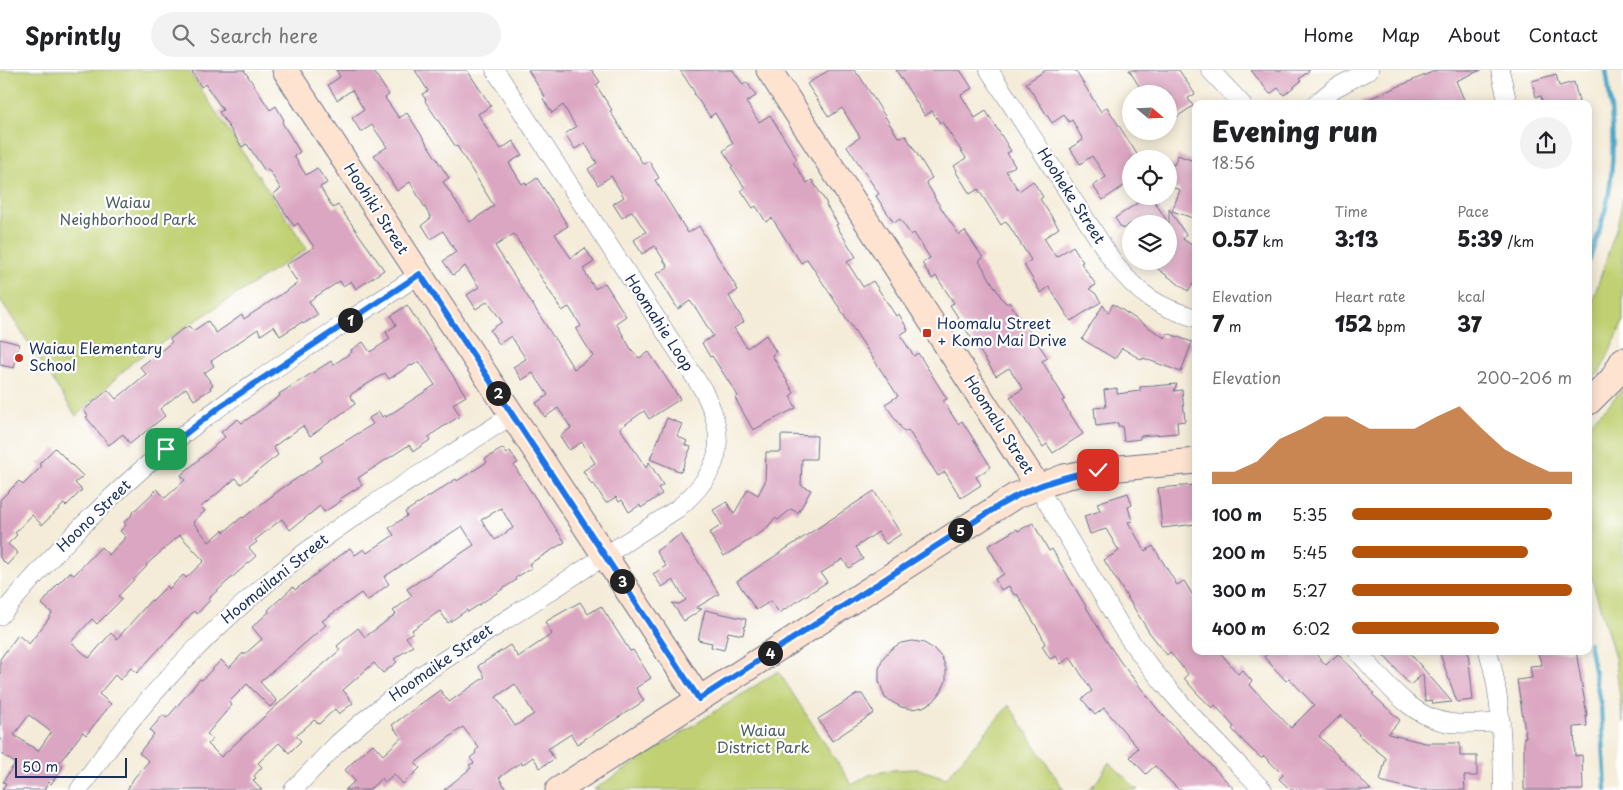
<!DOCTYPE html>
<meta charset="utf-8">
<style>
:root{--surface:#fff;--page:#f2f2f2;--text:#202124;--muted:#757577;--line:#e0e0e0;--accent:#b45309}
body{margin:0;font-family:"Playpen Sans",sans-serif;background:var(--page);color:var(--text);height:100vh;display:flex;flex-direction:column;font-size:19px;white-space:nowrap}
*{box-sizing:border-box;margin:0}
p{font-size:16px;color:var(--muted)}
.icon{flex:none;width:28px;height:28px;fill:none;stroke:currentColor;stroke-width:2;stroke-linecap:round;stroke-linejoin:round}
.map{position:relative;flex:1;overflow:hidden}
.sheet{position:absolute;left:1192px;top:30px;width:400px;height:555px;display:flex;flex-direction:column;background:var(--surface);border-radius:10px;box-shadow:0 2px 12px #0003}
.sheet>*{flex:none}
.needle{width:32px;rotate:109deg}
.fabs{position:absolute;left:1122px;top:15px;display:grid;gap:10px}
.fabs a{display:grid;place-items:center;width:55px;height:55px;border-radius:50%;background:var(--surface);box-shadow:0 2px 12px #0003;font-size:25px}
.scale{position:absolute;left:15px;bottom:12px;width:112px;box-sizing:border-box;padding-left:5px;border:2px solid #1b2f5e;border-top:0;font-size:14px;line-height:18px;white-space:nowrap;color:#1b2f5e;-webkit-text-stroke:4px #fff;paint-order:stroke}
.pin{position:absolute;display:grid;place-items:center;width:42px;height:42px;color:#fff;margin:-21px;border-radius:10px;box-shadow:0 2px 8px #0006}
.km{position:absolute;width:25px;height:25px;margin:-12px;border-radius:50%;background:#222;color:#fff;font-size:14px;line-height:25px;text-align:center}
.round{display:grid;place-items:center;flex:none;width:52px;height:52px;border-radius:26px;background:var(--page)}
.overview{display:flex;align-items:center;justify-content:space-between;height:85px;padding:0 20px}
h1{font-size:28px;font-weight:800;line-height:38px}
.stats{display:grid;grid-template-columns:repeat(3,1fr);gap:8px;height:85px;padding:5px 20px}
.stats div{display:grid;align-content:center}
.stats b{font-size:21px;font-weight:800}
.stats small{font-size:14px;font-weight:400}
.stats p{font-size:14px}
.chart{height:140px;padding:10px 20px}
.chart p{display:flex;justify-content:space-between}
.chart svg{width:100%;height:90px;margin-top:5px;fill:var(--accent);opacity:.7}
ul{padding:0 20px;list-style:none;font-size:16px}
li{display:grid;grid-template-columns:80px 60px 1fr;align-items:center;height:38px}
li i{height:12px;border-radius:6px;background:var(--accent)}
header{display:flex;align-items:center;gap:30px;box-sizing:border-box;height:70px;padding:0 25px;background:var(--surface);border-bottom:1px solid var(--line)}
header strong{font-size:24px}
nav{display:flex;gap:28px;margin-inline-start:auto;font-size:18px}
.search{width:350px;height:45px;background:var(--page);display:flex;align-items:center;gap:12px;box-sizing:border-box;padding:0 18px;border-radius:28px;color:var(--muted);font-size:19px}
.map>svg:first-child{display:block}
</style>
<header>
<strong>Sprintly</strong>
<div class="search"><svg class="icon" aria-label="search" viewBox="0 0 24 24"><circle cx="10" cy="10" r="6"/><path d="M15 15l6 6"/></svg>Search here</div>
<nav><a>Home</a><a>Map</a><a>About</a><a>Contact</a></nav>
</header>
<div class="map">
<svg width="1623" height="720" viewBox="0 0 1623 720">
<rect width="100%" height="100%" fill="#fff"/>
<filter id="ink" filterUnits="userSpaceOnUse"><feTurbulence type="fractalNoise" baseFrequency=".02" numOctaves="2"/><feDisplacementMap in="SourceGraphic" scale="10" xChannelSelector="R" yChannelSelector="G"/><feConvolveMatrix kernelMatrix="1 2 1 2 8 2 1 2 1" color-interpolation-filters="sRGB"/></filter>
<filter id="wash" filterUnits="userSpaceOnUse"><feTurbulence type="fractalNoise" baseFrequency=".0096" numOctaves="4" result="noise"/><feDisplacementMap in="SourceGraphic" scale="20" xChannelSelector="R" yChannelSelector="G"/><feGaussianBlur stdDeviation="1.12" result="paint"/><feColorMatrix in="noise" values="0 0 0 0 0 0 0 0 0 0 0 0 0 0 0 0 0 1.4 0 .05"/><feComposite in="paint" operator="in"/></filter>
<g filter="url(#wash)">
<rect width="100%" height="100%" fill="#f4ecd8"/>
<!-- green -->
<path fill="#c0d072" stroke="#6e8068" d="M0,0H188L307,179L135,290L76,346L0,229Z
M1623,128V252L1608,286L1600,301L1589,313V242L1617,156Z
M1623,318V653L1615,587L1589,500V353L1607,337Z
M778,601L852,715L869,705L890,700L918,699L946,708L1009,635L1064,720H593Z
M1109,692L1138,720H1088L1098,710Z"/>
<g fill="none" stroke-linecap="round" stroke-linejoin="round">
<!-- stream -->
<path stroke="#48a6c7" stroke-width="4.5" d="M1589,191C1596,170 1604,149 1608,128C1616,85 1613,42 1606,0
M1589,573L1601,637L1606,720"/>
</g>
<g id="blocks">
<!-- building -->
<path fill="#dba6c1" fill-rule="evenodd" d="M191,0H244L270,40L276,36L284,50L282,52L284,56L300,82L294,86L306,105L317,98L327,113L320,117L333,138L338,135L384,200L356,219L351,211L343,216L340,211L309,231L318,245L303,254L302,252L280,266L274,256L261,265L258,259L211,291L214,296L204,303L213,315L210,317L211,319L194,330L186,318L160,339L165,346L130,374L123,364L109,375L86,347L88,346L84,340L108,320L116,329L146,304L140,297L172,272L170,269L180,261L189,256L193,261L208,251L216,263L242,245L244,249L298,213L286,195L314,177L298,153L294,156L273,124L281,119L268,99L265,101L247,74L242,77L219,42L223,40L205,14L201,17Z
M336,0H373L389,25L385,28L399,48L407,43L449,108L443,112L470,152L494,136L457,76L456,77L425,31L426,30L422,24L428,21L415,0H467L491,36L478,44L494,70L501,79L513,71L522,85L509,93L522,114L525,112L527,115L537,108L568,156L555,164L571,188L585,178L594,192L583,199L595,219L605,213L626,246L616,253L631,279L639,288L649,282L680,329L649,349L644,341L620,358L646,398L649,392L663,415L658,418L662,424L641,438L640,435L629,442L622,430L619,432L616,427L606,433L594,414L592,415L583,401L595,393L582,372L569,380L560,366L571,358L558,338L545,347L536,333L548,325L533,303L522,310L513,297L526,289L511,266L499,274L490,260L502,252L488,231L476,239L467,225L479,217L465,196L453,205L443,191L456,182L443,161L431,169L422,155L431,148L410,112L397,121L388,106L374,85L387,77L372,55L361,62L352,48L364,40L352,20L337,30L328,15L340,7ZM514,164L562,241L569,237L581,256L576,259L593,286L574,299L495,176Z
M528,0H592L600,12L596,15L612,40L610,41L643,94L649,91L659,108L655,110L688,163L699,156L738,220L729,226L744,252L734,258L747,278L766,265L776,282L772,285L794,323L790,326L796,338L753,360L735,328L738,326L712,286L710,287L702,273L713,266L697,240L690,231L678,239L656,204L668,197L655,176L642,184L634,170L646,162L632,141L622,148L613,134L624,127L611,106L598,115L588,99L597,93L585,73L575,79L565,64L576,57L563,35L552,43L543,29L545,27Z
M680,0H733L743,15L747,12L756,26L746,32L759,52L770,45L797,89L793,92L807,113L812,110L827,134L826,135L838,154L836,155L856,187L847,192L863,217L873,211L896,246L899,244L908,260L900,265L914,286L918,283L947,329L943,331L958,354L962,351L991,397L976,407L981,415L961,428L945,402L938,406L908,360L904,362L885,334L898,326L807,189L801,193L772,148L766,152L756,136L753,138L741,120L745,118L731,97L733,96L723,81L733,73L715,43L710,47L694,24L695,23Z
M829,0H854L858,5H859L898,67L906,66L932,108L926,112L935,127H934L959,165L965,161L983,188L979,191L1002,229L1007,234L1009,232L1048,288L1042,291L1065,329L1062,331L1083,364L1053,383L1047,374L1043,377L1010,327L1023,319L1009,298L996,306L950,235L954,233L936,206L932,209L922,193L930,188L914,163L911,165L900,149L894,153L876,126L879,124L847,76L860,67L842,38L829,47L807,14Z
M896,0H960L972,18L961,25L975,48L986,41L1011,81L1007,83L1015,96L1006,101L1019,121L1033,111L1043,127L1040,129L1059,158L1044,168L1056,187L1073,176L1083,192L1081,193L1096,215L1089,219L1095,223L1101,232L1071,251L1049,217L1041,223L1024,195L1031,190L1006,151L1001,155L978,119L970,124L956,102L957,100L954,96L966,88L942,52L940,53L932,41L925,46Z
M1046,0H1075L1101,42L1107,37L1140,89H1131V111L1103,130L1093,116L1106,107L1092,86L1080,94L1070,78L1083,70L1072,50L1069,52L1064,45L1052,53L1026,13Z
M1129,0H1179L1195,24L1188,28L1193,36L1169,52V24H1144Z
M1251,0H1310L1299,9L1301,11L1284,25L1278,18L1270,24Z
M1437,0H1481L1456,11L1466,34H1357Z
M1556,4L1559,16L1574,12L1579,32L1572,34H1543L1541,26L1536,27L1532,11Z
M1178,85L1196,92V149L1172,141L1180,120L1169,116V93L1174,95Z
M1148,126H1151L1169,154V139L1186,165L1183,169L1196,178V210L1188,221L1147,191H1169V154H1130L1122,159L1115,148Z
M1113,234L1165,268L1167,263L1192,272L1181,302L1143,288L1142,290L1122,278L1115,289L1082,269L1103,235L1108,243Z
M407,235L466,326L453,334L460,346L435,362L429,367L430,370L414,381L409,375L358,408L362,415L340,429L341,431L324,442L320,436L290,460L282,449L255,470L257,472L249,478L256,486L208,529L210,530L197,544L194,541L137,603L131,598L120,610L115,605L99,624L111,634L86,665L83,662L59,693L62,695V698L51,714L49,712L44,720H2L6,713L3,712L15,693L0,683V589L18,565L29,574L47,551L52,543L42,534L56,516L70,502L74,505L101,477L109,485L126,467L120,461L126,455L124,452L132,445L131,444L157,419L165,428L185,410L181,405L225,367L221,362L238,349L242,353L280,326L279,324L331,291L333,295L352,282L351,280L363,272L370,282L390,269L386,262L396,255L391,246ZM419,291L435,315L386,347L385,345L382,347L379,342L369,348L373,354L320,387L323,391L281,419L243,448L242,447L224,462L223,460L209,472L193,452L205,441L201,437L236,408L241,414L278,385L273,377L301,357L303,356L310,366L355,334L350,325L385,303L389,309L411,295L412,296ZM180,465L204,491L186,508L183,505L169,519L167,516L152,531L151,530L117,569L111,563L89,588L71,572L92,549L97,554L122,529L118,526L147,496L146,495ZM29,645L51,662L38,681L14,665Z
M0,269L19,274L14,298L0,295Z
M1177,314L1174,321L1182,320L1185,351L1177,352L1178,363L1140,366V369L1124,371L1122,356H1118V353L1096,356L1094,338L1106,337L1104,320L1117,318V324L1140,321V317Z
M667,348L682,354L677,366L687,371L685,375L691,377L681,402L650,389Z
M781,365L817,366L816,389H802L801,415L811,420L798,443L791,439L778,450L775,448L765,460L724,486L709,463L722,455L713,440L727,432L734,444L748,419L758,425L765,412L766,382H781Z
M55,378L83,406L75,413L82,420L66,436L64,434L42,455L32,445L15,463L17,465L8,474L18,483L7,495L0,488V430L19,411L23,415L42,396L39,394Z
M503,378L507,384L510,381L518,393L514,395L520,405L565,472L529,494L532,498L515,508L516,510L468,542L467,540L448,553L440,541L412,560L413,562L406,567L413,576L394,589L397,592L383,603L374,593L343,620L353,633L339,644L335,639L319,654L314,650L296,666L301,671L289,683L279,673L258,693L262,697L254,706L256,708L253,711L262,720H127L134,708L149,691L139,683L154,664L150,660L163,645L167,648L200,609L202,610L221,590L229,598L243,583L244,585L262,569L252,557L269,542L268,540L293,517L295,520L350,478L355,485L364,479L367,483L394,465L389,458L407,446L405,442L456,409L457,411L487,392L485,389ZM501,438L513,458L495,470L481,450ZM462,456L474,475L407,519L412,526L393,541L396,544L365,567L358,558L337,576L340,580L291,622L221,687L208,674L213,669L207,664L232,635L229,632L247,614L270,637L277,631L260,612L326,555L322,551L361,523L367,531L389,514L384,507Z
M1196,415V454L1162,458L1158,418Z
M874,421L901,464L886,474L878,462L856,477L863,489L849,498L843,489L821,503L827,512L779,543L771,531L756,540L737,511Z
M1128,423L1132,435L1128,437L1132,451L1128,452L1145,481L1153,476L1177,515L1184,511L1196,530V581H1219L1238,604L1242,600L1252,611L1249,614L1291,658L1314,635L1289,608L1286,611L1264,587L1271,581H1313L1326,595L1338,584L1374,623L1372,624L1400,650L1388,664L1425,673H1460V686H1477V706H1464L1465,720H1416L1380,711L1386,688L1358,665L1359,664L1341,645L1319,666L1371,720H1291L1279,709L1283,705L1264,686L1261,688L1245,673L1232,659L1234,657L1215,635L1212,638L1196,622L1184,608L1188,604L1170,582L1167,585L1149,562L1104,490L1119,481L1106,459L1090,464L1084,446L1100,441L1097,433Z
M1033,453L1049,481L1052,479L1105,569L1122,594L1159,641L1235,720H1179L1155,696L1146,704L1130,687L1138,678L1104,638L1095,645L1082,629L1092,621L1070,587L1061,594L1056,586L1050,589L1042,576L1045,574L1042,566L1017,524L1014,525L1009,516L1001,520L995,509L1004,504L988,476L1017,459L1018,461Z
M681,464L719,524L696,538L702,539L684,551L672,533L679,534L686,530L673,510L662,517L653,504L666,496L656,481Z
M580,532L588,544L601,536L630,581L633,580L651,608L636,618L644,631L577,674L571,664L548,679L554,689L540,698L533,687L522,695L521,692L499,708L507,720H444L471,698L469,695L474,693L470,688L476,683L475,681L479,678L463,657L415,693L420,698L403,714L394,704L385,712L382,708L369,720H345L355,711L345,700L357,688L373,674L383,685L401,668L392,655L440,620L449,632L485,607L478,596L510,575L518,587L552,564L545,552ZM515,614L534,644L515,656L496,627Z
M705,540L746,549L743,565L728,562L724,580L711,577L712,573L698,570Z
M913,571L924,573L934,579L942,588L946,599V611L941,622L934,631L923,637L912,639L901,637L885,628L879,611V599L883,588L891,579L901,573Z
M1380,581H1408L1452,632L1433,634L1432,630L1425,631L1423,604L1410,615Z
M1439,581H1468L1473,630L1457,632Z
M1537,581H1576L1587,645H1586L1587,656L1574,657L1575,686L1582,685L1583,720H1524V667H1526L1517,610L1532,608L1530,596L1542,595Z
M857,624H862L874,643L832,671L818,649Z"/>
</g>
</g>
<g filter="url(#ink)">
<use href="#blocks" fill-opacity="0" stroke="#677189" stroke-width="1"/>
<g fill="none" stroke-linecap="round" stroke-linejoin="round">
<!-- street casing -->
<g stroke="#677189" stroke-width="19">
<path id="street" d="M989,0L1114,193C1139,225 1158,237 1196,248
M1210,0L1242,34
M1500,0L1508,34
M1315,34L1335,18L1369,0
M1038,417L1123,560C1163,619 1214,669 1263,720
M0,546C58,477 122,412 193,357C265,302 344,255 420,204
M1357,581C1384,610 1409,648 1451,653C1467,655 1485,653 1501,652
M1488,581C1502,627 1502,673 1503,720
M79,720C139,631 214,554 299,487C366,435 441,392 512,345
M293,720L337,674L362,652L421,605L677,439C720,403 730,371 703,320L495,0"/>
</g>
<!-- secondary casing -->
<g stroke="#677189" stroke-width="27">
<path id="secondary" d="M285,0L699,629
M769,0L1038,417
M1589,332L1612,309L1623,290
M558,720L1015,426L1064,407L1098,400L1196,391"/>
</g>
<!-- street -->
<use href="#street" stroke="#fff" stroke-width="18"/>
<!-- secondary -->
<use href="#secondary" stroke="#fee3d1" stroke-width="25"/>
</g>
</g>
<g fill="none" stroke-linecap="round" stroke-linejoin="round" filter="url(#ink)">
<!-- route casing -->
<g stroke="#fff" stroke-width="10">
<path id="route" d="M166,379L221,336L420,204L699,629L1000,435C1030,417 1064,406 1098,400"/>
</g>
<!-- route -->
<use href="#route" stroke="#1a73e8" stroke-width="6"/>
</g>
<!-- markers -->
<g fill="#c8321e" stroke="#fff" stroke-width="2">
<rect x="922" y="258" width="10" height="10" rx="2.5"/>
<circle cx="19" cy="288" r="5"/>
</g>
<g text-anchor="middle" stroke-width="4.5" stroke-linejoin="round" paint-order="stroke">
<!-- street labels -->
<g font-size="15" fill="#1b2f5e" stroke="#fff">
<text transform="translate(1071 126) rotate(57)" y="5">Hooheke Street</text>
<text transform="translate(376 139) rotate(57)" y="5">Hoohiki Street</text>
<text transform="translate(659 253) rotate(57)" y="5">Hoomahie Loop</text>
<text transform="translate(999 355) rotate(57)" y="5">Hoomalu Street</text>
<text transform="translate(94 446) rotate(-44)" y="5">Hoono Street</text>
<text transform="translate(275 509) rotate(-39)" y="5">Hoomailani Street</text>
<text transform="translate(441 593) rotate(-35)" y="5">Hoomaike Street</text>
</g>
<!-- park labels -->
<g font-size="15" fill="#4d5f64" stroke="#fff">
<text x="128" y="138">Waiau<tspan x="128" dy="17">Neighborhood Park</tspan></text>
<text x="763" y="666">Waiau<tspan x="763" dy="17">District Park</tspan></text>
</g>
<!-- poi labels -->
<g font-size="15" fill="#1b2f5e" stroke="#fff" text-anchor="start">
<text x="937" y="259">Hoomalu Street<tspan x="937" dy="17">+ Komo Mai Drive</tspan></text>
<text x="29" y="284">Waiau Elementary<tspan x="29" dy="17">School</tspan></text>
</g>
</g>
</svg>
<div class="fabs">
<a><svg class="needle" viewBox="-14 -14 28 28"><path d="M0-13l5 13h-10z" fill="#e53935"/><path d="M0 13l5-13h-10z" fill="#757577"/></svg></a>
<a><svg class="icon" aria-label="locate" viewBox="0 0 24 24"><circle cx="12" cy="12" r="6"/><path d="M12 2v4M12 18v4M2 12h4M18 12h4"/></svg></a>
<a><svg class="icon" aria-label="layers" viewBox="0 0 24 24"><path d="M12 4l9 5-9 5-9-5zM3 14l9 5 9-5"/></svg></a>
</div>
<div class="scale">50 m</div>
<div class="pin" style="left:166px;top:379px;background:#1e9e55"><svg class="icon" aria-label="arrive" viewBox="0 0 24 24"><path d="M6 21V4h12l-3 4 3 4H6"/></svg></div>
<div class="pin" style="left:1098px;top:400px;background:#d93025"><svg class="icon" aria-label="check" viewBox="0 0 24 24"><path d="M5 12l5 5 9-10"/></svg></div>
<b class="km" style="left:350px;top:250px">1</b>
<b class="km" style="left:498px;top:323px">2</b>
<b class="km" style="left:622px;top:511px">3</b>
<b class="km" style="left:770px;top:583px">4</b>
<b class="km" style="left:960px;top:460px">5</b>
<section class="sheet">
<div class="overview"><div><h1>Evening run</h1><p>18:56</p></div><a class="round"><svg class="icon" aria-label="share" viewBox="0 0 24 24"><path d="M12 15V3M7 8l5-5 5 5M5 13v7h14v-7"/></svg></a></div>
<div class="stats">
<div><p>Distance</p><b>0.57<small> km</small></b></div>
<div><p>Time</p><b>3:13</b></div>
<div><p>Pace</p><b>5:39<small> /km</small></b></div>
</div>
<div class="stats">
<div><p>Elevation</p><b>7<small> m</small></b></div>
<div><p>Heart rate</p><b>152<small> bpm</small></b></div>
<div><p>kcal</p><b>37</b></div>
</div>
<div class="chart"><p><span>Elevation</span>200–206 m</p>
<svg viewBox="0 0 160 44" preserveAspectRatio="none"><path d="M0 44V38L10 38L20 33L30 22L40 17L50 11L60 11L70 17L80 17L90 17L100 11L110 6L120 17L130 27L140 33L150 38L160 38V44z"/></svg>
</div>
<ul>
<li><b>100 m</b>5:35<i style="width:91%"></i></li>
<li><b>200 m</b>5:45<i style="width:80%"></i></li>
<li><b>300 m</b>5:27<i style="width:100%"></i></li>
<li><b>400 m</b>6:02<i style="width:67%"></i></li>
</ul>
</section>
</div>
